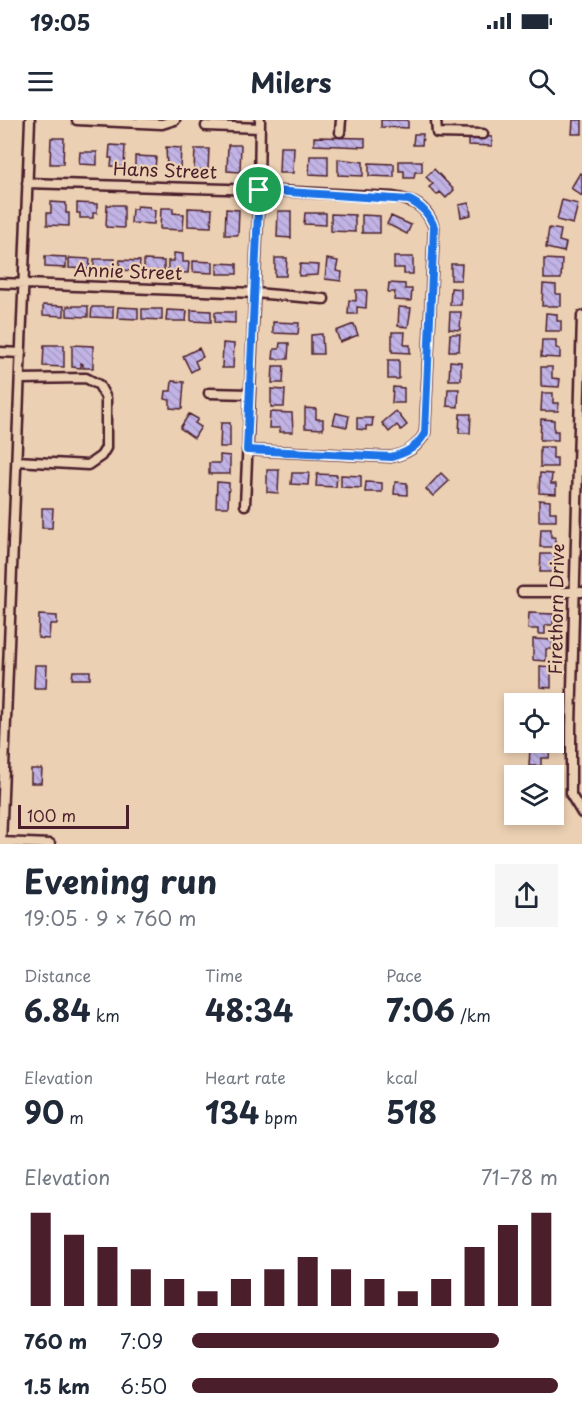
<!DOCTYPE html>
<meta charset="utf-8">
<style>
:root{--surface:#fff;--page:#f6f6f7;--text:#1f2937;--muted:#747a83;--accent:#4a1f2b}
body{margin:0;font-family:"Playpen Sans",sans-serif;background:var(--page);color:var(--text);height:100vh;display:flex;flex-direction:column;font-size:22px;white-space:nowrap}
*{box-sizing:border-box;margin:0}
p{font-size:20px;color:var(--muted)}
.icon{flex:none;width:33px;height:33px;fill:none;stroke:currentColor;stroke-width:2;stroke-linecap:round;stroke-linejoin:round}
.map{position:relative;height:724px;overflow:hidden}
.drawer{display:flex;flex-direction:column;background:var(--surface);flex:1}
.drawer>*{flex:none}
.buttons{position:absolute;left:504px;top:573px;display:grid;gap:12px}
.buttons a{display:grid;place-items:center;width:60px;height:60px;border-radius:0px;background:var(--surface);box-shadow:0 3px 9px #0003;font-size:30px}
.scale{position:absolute;left:18px;bottom:15px;width:111px;box-sizing:border-box;padding-left:6px;border:3px solid #4a1f2b;border-top:0;font-size:16px;line-height:21px;white-space:nowrap;color:#4a1f2b;-webkit-text-stroke:4px #ecd0b3;paint-order:stroke}
.pin{position:absolute;display:grid;place-items:center;width:51px;height:51px;color:#fff;margin:-26px;border:3px solid #fff;border-radius:50%;box-shadow:0 2px 6px #0007}
.round{display:grid;place-items:center;flex:none;width:63px;height:63px;border-radius:0px;background:var(--page)}
.head{display:flex;align-items:center;justify-content:space-between;height:102px;padding:0 24px}
h1{font-size:33px;font-weight:700;line-height:45px}
.figures{display:grid;grid-template-columns:repeat(3,1fr);gap:9px;height:102px;padding:6px 24px}
.figures div{display:grid;align-content:center}
.figures b{font-size:30px;font-weight:700}
.figures small{font-size:16px;font-weight:400}
.figures p{font-size:16px}
.chart{height:168px;padding:12px 24px}
.chart p{display:flex;justify-content:space-between}
.chart svg{width:100%;height:108px;margin-top:6px;stroke:var(--accent);stroke-width:6}
ul{padding:0 24px;list-style:none;font-size:20px}
li{display:grid;grid-template-columns:96px 72px 1fr;align-items:center;height:45px}
li i{height:15px;border-radius:8px;background:var(--accent)}
.status{display:flex;justify-content:space-between;align-items:center;height:42px;padding:0 30px;background:var(--surface);direction:ltr}
.status svg{height:16px;fill:currentColor}
header{display:flex;justify-content:space-between;align-items:center;height:78px;padding:0 24px;background:var(--surface);font-size:27px;font-weight:700}
.map>svg:first-child{display:block}
</style>
<div class="status"><b>19:05</b><svg viewBox="0 0 49 12"><path d="M0 12V9h3v3zM5 12V6h3v6zM10 12V3h3v9zM15 12V0h3v12zM26 1h20v11H26zM47 4h2v5h-2z"/></svg></div>
<header><svg class="icon" aria-label="menu" viewBox="0 0 24 24"><path d="M4 6h16M4 12h16M4 18h16"/></svg>Milers<svg class="icon" aria-label="search" viewBox="0 0 24 24"><circle cx="10" cy="10" r="6"/><path d="M15 15l6 6"/></svg></header>
<div class="map">
<svg width="582" height="724" viewBox="0 0 582 724">
<defs>
<pattern id="building-back-hatch" width="6" height="6" patternUnits="userSpaceOnUse" patternTransform="scale(1.5)"><rect width="6" height="6" fill="#c1b4e5"/><path d="M-1 5l2 2M0 0l6 6M5-1l2 2" fill="none" stroke="#a79ac5"/></pattern>
</defs>
<rect width="100%" height="100%" fill="#ecd0b3"/>
<filter id="ink" filterUnits="userSpaceOnUse"><feTurbulence type="fractalNoise" baseFrequency=".0167" numOctaves="2"/><feDisplacementMap in="SourceGraphic" scale="12" xChannelSelector="R" yChannelSelector="G"/><feConvolveMatrix kernelMatrix="1 2 1 2 8 2 1 2 1" color-interpolation-filters="sRGB"/></filter>
<g filter="url(#ink)">
<!-- building -->
<path fill="url(#building-back-hatch)" stroke="#4a1f2b" stroke-width="1.5" d="M381,0H408V8L381,7Z
M573,0H582V14H572Z
M414,14H423L422,25H413Z
M468,16L492,17V26L468,25Z
M314,17L365,18V27L314,25Z
M51,18H64L63,44H50Z
M110,25L125,26L124,47L111,46L112,38H109Z
M228,25H241L240,52L227,51Z
M166,27L181,28L180,49L167,48Z
M280,27H294L293,53H279Z
M195,29H209L208,50H194Z
M80,32H97V45L79,44Z
M135,36L156,37L155,49L135,48Z
M310,36H328V55L309,54Z
M338,39L363,42V56L338,55Z
M399,41H422V52H415L414,58H404V51H399Z
M369,43L394,44V57L369,56Z
M434,49L454,70L446,78L440,72L437,75L429,67L433,64L426,57Z
M580,53L582,54V76L571,68Z
M562,80L578,84L573,104L557,100Z
M51,82L66,83V93H69V106L47,105V93H51Z
M77,83L97,84V93H93V98H80V93H77Z
M469,83L471,95L461,97L459,85Z
M107,85H124V108L106,107Z
M137,86L150,87V89L155,90L154,104L131,103L132,89H136Z
M161,88H173V93L184,94L183,110L160,109Z
M188,88L212,89L211,107L188,106Z
M226,89L239,90L238,115H225Z
M278,91H291V118L277,117Z
M305,93H326V105L304,104Z
M331,94L355,95V112L331,111Z
M362,95L380,96V113H362Z
M391,96L411,105L407,114L387,104Z
M549,108L561,110L559,121L566,123L564,132L546,128Z
M174,133L183,134V142H189L188,153L168,152V141H174Z
M45,136L66,137V148L45,147Z
M394,137H413V154H404V148H394Z
M69,138L90,139L89,149L69,148Z
M275,138H287L286,156H275Z
M94,139H115L114,150L94,149Z
M327,139L338,141L336,151L342,152L341,161L325,159Z
M544,139L562,140L561,159H544Z
M120,140L140,141L139,151L119,150Z
M144,140L164,141V151H144Z
M193,141L213,142V153L193,152Z
M217,143L237,144V154H217Z
M300,144L319,145L318,155L299,156Z
M451,144H462L461,160H451Z
M389,163L405,164V169H412L411,181L394,180L395,172H388Z
M543,164L556,165V174H561V186H542Z
M451,168L461,169V185H450Z
M356,170H367L366,188L357,187V194H348L349,180L356,181Z
M43,185L64,186V196L43,195Z
M67,186H88V197L67,196Z
M92,187H113V198L91,197Z
M118,187L138,188V199L117,198Z
M399,187L411,188L408,207L398,206Z
M142,189H162V200L142,199Z
M167,190L187,191L186,201H166Z
M191,190L211,191V202L191,201Z
M215,192H235V203L215,202Z
M450,192H461L460,210L449,209Z
M546,193L557,194V201H561V211H545Z
M273,202L299,203L298,214L273,213Z
M354,204L358,215L340,222L336,211Z
M392,212H405L404,225H410V233L392,232Z
M322,214L323,234H311V215Z
M450,214H460L459,231H449Z
M542,220H556V228L560,229V238L541,237Z
M223,223L234,224L233,248H222Z
M280,223H289L288,239H273L274,229H279Z
M44,225H64V247L43,246Z
M72,225L93,226V248H83V244L81,243V248L72,247Z
M199,228L203,237L195,241L198,248L191,252L183,236Z
M388,240H399V259H388Z
M450,241L461,242V260H449Z
M273,246H284L283,263H272Z
M541,247H552V258L560,259L559,267L541,266Z
M172,261L184,262L182,289L170,288V280L165,279L166,271H171Z
M393,267L404,268V283H392Z
M271,269L285,270L284,287H271Z
M448,269H459L458,287L447,286Z
M542,273H553V283H559L558,291H541Z
M305,288L316,289V299H323V309L305,308Z
M396,291L407,305L401,310L397,305L389,312L382,303Z
M270,292L292,293L293,312H280V308H269Z
M336,293L349,296L347,307L333,304Z
M189,294L198,299L195,303L201,307L194,318L180,308Z
M460,294H471L470,313H459Z
M357,298H373L372,306H366V310L357,309Z
M541,299L554,300V311H558V320H540Z
M221,303H230V327H220Z
M540,327H553V338H557V347H540Z
M220,335L230,336V354H209V343H220Z
M267,350H279L278,373L267,372Z
M292,353H309L308,365L291,364Z
M441,353L449,361L433,376L426,369Z
M540,353L552,354L551,364H556V374L539,373Z
M317,354L337,355L336,367L316,366Z
M341,355L361,356V368L341,367Z
M217,362L229,363L228,387H216Z
M366,362L382,363V372H365Z
M395,362L407,363V375L394,374Z
M539,380L550,381V392H556V401H539Z
M42,388H53L52,408H42Z
M541,409H551V417H555V427H540Z
M541,434H555L554,452H540Z
M529,493L553,494V505H545V514H538V509H528Z
M39,495L57,496V504H50L49,519L38,518Z
M533,519L553,520L552,529H546V541L533,540Z
M35,545H47L46,568H34Z
M540,546L551,547V568L540,567Z
M73,551H90V559H72Z
M530,575H551V584H530Z
M530,628H550L549,638H541V646H529Z
M31,649H42L41,663H31Z"/>
<g fill="none" stroke-linecap="round" stroke-linejoin="round">
<!-- minor casing -->
<g stroke="#4a1f2b" stroke-width="13">
<path id="minor" d="M77,0L162,4L175,0
M436,0L437,13L483,14
M206,6L260,8
M340,12L341,0
M27,63L259,70L392,77C414,80 426,86 434,107L425,313C417,327 408,333 391,337L247,330
M0,163L255,173L324,179
M582,196L571,607V675L582,693
M0,232L21,233
M209,273L250,274
M16,341L88,345L101,336L106,328V278L99,265L86,258L21,259
M245,385L259,70L260,0
M522,472H582
M1,722L50,724
M1,724L30,0"/>
</g>
<!-- minor -->
<use href="#minor" stroke="#ecd0b3" stroke-width="8"/>
</g>
</g>
<g fill="none" stroke-linecap="round" stroke-linejoin="round" filter="url(#ink)">
<!-- route casing -->
<g stroke="#fff" stroke-width="12">
<path id="route" d="M259,70L409,80C422,86 429,94 434,107L425,313C417,327 407,333 391,337L247,330Z"/>
</g>
<!-- route -->
<use href="#route" stroke="#1a73e8" stroke-width="8"/>
</g>
<g text-anchor="middle" stroke-width="4.5" stroke-linejoin="round" paint-order="stroke">
<!-- street labels -->
<g font-size="18" fill="#4a1f2b" stroke="#ecd0b3">
<text transform="translate(165 51) rotate(2)" y="6">Hans Street</text>
<text transform="translate(128 152) rotate(2)" y="6">Annie Street</text>
<text transform="translate(557 489) rotate(-89)" y="6">Firethorn Drive</text>
</g>
</g>
</svg>
<div class="buttons">
<a><svg class="icon" aria-label="locate" viewBox="0 0 24 24"><circle cx="12" cy="12" r="6"/><path d="M12 2v4M12 18v4M2 12h4M18 12h4"/></svg></a>
<a><svg class="icon" aria-label="layers" viewBox="0 0 24 24"><path d="M12 4l9 5-9 5-9-5zM3 14l9 5 9-5"/></svg></a>
</div>
<div class="scale">100 m</div>
<div class="pin" style="left:259px;top:70px;background:#1e9e55"><svg class="icon" aria-label="arrive" viewBox="0 0 24 24"><path d="M6 21V4h12l-3 4 3 4H6"/></svg></div>
</div>
<section class="drawer">
<div class="head"><div><h1>Evening run</h1><p>19:05 · 9 × 760 m</p></div><a class="round"><svg class="icon" aria-label="share" viewBox="0 0 24 24"><path d="M12 15V3M7 8l5-5 5 5M5 13v7h14v-7"/></svg></a></div>
<div class="figures">
<div><p>Distance</p><b>6.84<small> km</small></b></div>
<div><p>Time</p><b>48:34</b></div>
<div><p>Pace</p><b>7:06<small> /km</small></b></div>
</div>
<div class="figures">
<div><p>Elevation</p><b>90<small> m</small></b></div>
<div><p>Heart rate</p><b>134<small> bpm</small></b></div>
<div><p>kcal</p><b>518</b></div>
</div>
<div class="chart"><p><span>Elevation</span>71–78 m</p>
<svg viewBox="0 0 160 44" preserveAspectRatio="none"><path d="M5 44V6M15 44V15M25 44V20M35 44V29M45 44V33M55 44V38M65 44V33M75 44V29M85 44V24M95 44V29M105 44V33M115 44V38M125 44V33M135 44V20M145 44V11M155 44V6"/></svg>
</div>
<ul>
<li><b>760 m</b>7:09<i style="width:84%"></i></li>
<li><b>1.5 km</b>6:50<i style="width:100%"></i></li>
</ul>
</section>
